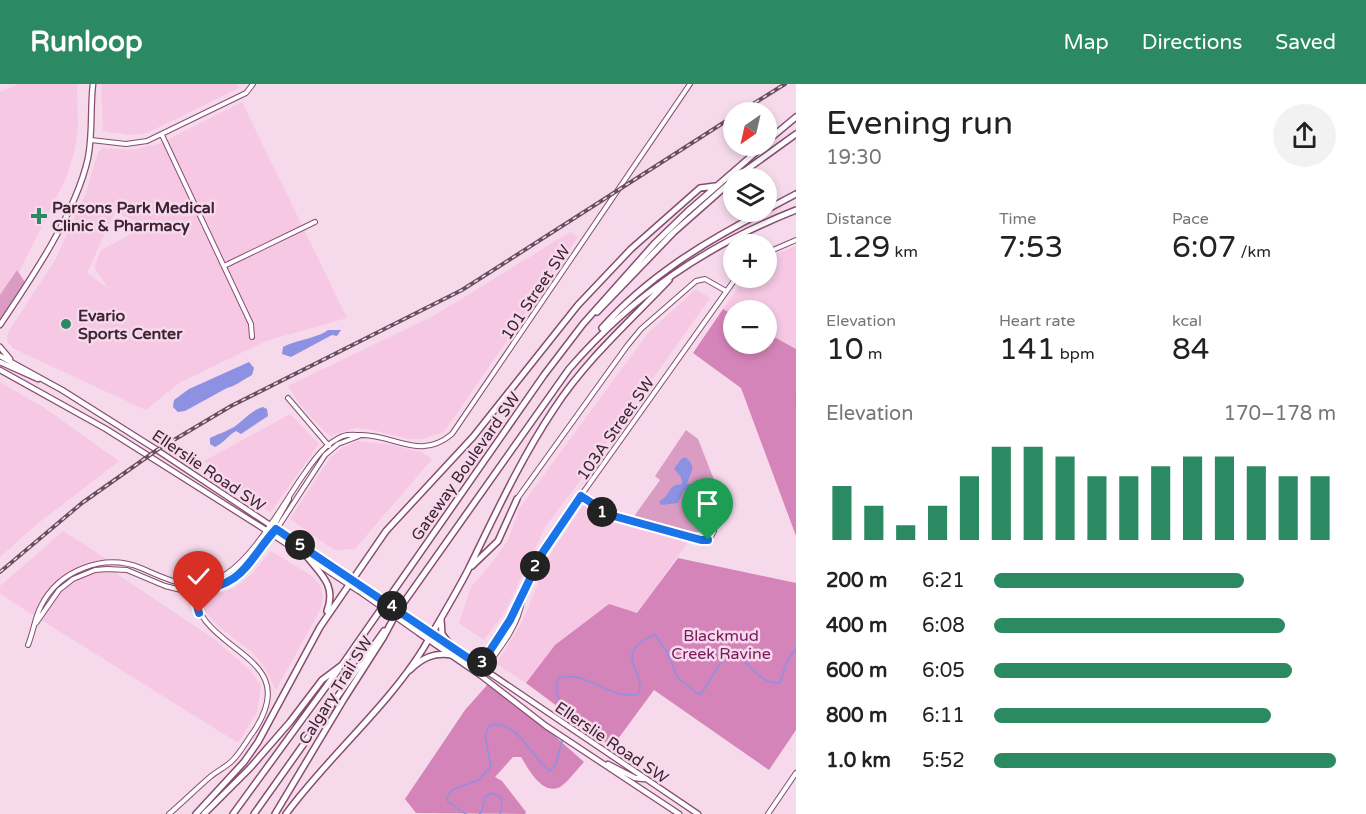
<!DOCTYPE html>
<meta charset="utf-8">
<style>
:root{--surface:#fff;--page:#f2f2f2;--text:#222;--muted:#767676;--accent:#2c8a62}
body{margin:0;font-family:"Varela Round",sans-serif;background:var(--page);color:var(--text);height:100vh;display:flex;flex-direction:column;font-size:22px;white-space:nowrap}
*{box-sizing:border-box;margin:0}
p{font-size:20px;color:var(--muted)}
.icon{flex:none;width:33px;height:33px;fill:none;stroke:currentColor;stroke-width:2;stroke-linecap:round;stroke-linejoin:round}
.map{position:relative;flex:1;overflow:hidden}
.side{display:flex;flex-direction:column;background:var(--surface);width:570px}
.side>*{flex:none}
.needle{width:39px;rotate:214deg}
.controls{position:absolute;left:723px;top:18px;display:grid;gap:12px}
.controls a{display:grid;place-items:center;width:54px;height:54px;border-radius:50%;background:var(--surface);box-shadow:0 3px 9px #0003;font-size:30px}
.pin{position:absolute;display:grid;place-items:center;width:51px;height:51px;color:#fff;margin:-62px -26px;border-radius:50% 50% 50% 0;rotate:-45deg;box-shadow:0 0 6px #0007}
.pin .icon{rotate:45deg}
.km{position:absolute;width:30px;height:30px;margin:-15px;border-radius:50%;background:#222;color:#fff;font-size:16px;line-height:30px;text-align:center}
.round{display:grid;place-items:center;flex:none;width:63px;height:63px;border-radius:32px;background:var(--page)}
.headline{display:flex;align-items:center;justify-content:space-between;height:102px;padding:0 30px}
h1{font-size:33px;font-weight:600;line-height:45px}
.metrics{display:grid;grid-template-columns:repeat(3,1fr);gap:9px;height:102px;padding:6px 30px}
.metrics div{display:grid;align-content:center}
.metrics b{font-size:30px;font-weight:600}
.metrics small{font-size:16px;font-weight:400}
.metrics p{font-size:16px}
.chart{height:168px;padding:12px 30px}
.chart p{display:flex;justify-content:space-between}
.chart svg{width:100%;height:108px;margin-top:6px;stroke:var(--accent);stroke-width:6}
ul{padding:0 30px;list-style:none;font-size:20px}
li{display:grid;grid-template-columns:96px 72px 1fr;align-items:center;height:45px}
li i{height:15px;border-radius:8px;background:var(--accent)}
header{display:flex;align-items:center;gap:36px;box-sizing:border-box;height:84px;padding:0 30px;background:var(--accent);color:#fff}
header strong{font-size:28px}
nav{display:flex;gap:33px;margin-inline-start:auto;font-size:21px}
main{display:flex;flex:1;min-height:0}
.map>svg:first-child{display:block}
</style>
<header>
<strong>Runloop</strong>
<nav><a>Map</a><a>Directions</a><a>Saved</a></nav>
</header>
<main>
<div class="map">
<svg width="796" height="730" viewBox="0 0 796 730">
<rect width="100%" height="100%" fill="#f6daeb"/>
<!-- built -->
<path fill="#f6c8e4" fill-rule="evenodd" d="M18,0H77L78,44L75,65L67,92L15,196L0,220V8Z
M101,0H237L239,4L147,49L128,51L103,47Z
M242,18L347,234L266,257L179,299L146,326L14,265L7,257L8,248L55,176L86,109L98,68L103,64L131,66L159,60ZM115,128L146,142L101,166L94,183L108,204L87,189Z
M570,148L578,153L444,348L422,355H409L372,346L355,344L331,352L325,348L301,322L288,302L435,231Z
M796,162V265L767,249L766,226H734L733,231L723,225L745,194H766L767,174Z
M696,205L710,214L574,405L545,443L505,528L484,556L459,539L471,503L493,477L508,456L519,425L648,249Z
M0,298L46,325L119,377L36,441L0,473Z
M290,330L319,360L270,429L204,377Z
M358,357L386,360L421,368L432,375L355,465L334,466L290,435L330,374L343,363Z
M590,410L609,424L635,433L695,448L637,530L555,561L526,599L496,580L523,536L548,474Z
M63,447L105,474L117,490L214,555L251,587L261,602L257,628L238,659L0,510V502Z
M271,467L312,492L321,503L323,512L321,524L276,606L264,582L251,567L218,542L203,525L201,515L234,504L252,490Z"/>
<!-- green -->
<path fill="#da9cc3" d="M17,186L25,198L0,235V211Z
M686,346L698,355L718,406L711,435L702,448H692L635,433V431L660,396L655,392Z"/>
<!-- forest -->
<path fill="#d584b9" d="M723,225L733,231L734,260H766L767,249L796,265V452L741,304L693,269Z
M678,474L796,499V646L769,686L654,606L612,663L526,599L555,561L609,520L637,529Z
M488,600L548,646L584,678C577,685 568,698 560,703C542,712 528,684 521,673H513L495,693L502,697L526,728L525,730L416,729L405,715L465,626Z"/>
<!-- water -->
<path fill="#8d91e2" d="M328,246H341L337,252L332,251L291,273L282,270L283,263C296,256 318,254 328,246Z
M249,278L254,284L252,291C244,295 236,302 227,304L185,327L178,328L173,323L174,316L189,305Z
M263,323L267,325L268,332L241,350L236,347C227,352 224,359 215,363L210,360V354C218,350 233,345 238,340C246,333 253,326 263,323Z
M685,373C699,383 689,390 687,400H698L701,402C704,410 703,420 694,423C685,419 689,416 688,408L684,406L678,419L661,421L659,418C661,416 664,414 666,412C672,404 671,401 682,400L681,393L674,385L681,375Z"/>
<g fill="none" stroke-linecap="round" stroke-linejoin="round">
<!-- stream -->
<path stroke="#8d91e2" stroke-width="1.5" d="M796,310V323
M567,634C562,622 552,607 559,594C586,585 609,617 639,610C646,584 610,571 655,550L667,568L678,594L698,610H701L726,571C748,568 755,601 780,599L787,577L796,565
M466,730L448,718L447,713L452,706L480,695L491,682L485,652L489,642C517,632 533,677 550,687L555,682L562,657
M479,730L482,728L485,713L492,709L501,713L502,724L500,730"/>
<!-- minor casing -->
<g stroke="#884c73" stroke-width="6">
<path id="minor" d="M162,51L251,240L252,253
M91,56L126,60L147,57L246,9L253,0
M766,169L796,156
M224,182L315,138
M288,314L329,362
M581,412L610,431L701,456L710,455L714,447
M517,415L627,262L641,245L696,197L705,195L726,207
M272,445L289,415
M36,539L59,506L73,495L95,486L107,485L127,486L165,502L185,507L215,504L233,496L246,485L280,440L325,371L338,360L359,352
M28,561C33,549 35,533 41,522C59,486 104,469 141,484C169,496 189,508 219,494C251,479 282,422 302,393C314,376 324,360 343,352C349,350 355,351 361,351C396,351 420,377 452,350L690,0
M475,588L510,536L523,513L538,477L565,434L736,194
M480,591C496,569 518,544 522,517
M169,730C183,718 196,705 210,693C217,687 226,683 232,677C241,668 247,656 254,647C307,567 192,571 193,500
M768,730L796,689"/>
</g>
<!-- major casing -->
<g stroke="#884c73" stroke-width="7">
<path id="major" d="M0,241C31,195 76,129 88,74C93,49 90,24 93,0
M0,263L10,275
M0,272L62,306L157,366L362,502
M0,278L38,295
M0,286L106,345L261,443L359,507
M423,544L698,730
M420,550L480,591L546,642L679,730
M608,680L635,694L644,695"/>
</g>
<!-- highway casing -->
<g stroke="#884c73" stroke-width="8">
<path id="highway" d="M766,58L796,33
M735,94L796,50
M766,126L796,110
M597,228L674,148L734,95
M602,244C646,194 704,158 763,128
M308,474C323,492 336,503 327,527
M472,482L498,457L517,415
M441,535L442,550L452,563
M410,586C422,574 434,568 452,571
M196,730L244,678L258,658L320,543L386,447L473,353L578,221L631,165L700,104L715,102
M204,730L250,684L290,638L322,596L342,581L544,291L583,240L655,159L687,128L763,62
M233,730L339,585
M254,730L384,547
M275,730L344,615L383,554L397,528L569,285C633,211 705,162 796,126
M286,730C327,674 387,623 423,565C438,539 454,513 468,486C495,431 520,376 554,325C586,276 629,238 669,196"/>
</g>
<!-- minor -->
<use href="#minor" stroke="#fff" stroke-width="4"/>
<!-- major -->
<use href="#major" stroke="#fff" stroke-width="4.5"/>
<!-- highway -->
<use href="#highway" stroke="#fff" stroke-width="5"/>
<!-- rail casing -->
<g stroke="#694e5f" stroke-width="4">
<path id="rail" d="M740,28L785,0
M0,488L82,419L157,366L231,322L462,206L734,32"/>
</g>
<!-- rail -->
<use href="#rail" stroke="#f6daeb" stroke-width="1.5" stroke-dasharray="4.5" stroke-linecap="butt"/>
<!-- major-bridge casing -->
<g stroke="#884c73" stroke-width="7" stroke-linecap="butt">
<path id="major-bridge" d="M362,502L423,544
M359,507L420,550"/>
</g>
<!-- major-bridge -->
<use href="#major-bridge" stroke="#fff" stroke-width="4.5"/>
</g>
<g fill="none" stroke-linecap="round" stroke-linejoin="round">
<!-- route casing -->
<g stroke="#fff" stroke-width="12">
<path id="route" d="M199,529L193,507C244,503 247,477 276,445L480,582L510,536L543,468L581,412L610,431L701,456H708"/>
</g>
<!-- route -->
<use href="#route" stroke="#1a73e8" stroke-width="8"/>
</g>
<!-- markers -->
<g fill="#2c8a62" stroke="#f6daeb" stroke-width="2">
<path d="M36 123h6v6h6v6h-6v6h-6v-6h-6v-6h6z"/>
<circle cx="66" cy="240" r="6"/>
</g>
<g text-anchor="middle" stroke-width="5" stroke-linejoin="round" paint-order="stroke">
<!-- poi labels -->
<g font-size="16" font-weight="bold" fill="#3d2334" stroke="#f6daeb" text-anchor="start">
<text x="52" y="129">Parsons Park Medical<tspan x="52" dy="18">Clinic &amp; Pharmacy</tspan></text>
<text x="78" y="237">Evario<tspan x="78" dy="18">Sports Center</tspan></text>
</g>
<!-- street labels -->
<g font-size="16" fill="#3d2334" stroke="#f6daeb">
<text transform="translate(535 208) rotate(-56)" y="6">101 Street SW</text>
<text transform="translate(615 344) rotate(-55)" y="6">103A Street SW</text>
<text transform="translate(465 382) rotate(-55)" y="6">Gateway Boulevard SW</text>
<text transform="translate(209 386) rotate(34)" y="6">Ellerslie Road SW</text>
<text transform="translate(335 606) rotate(-58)" y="6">Calgary Trail SW</text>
<text transform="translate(612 658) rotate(34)" y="6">Ellerslie Road SW</text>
</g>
<!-- park labels -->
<g font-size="16" fill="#77185e" stroke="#f6daeb">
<text x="721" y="557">Blackmud<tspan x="721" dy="18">Creek Ravine</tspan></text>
</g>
</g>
</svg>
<div class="controls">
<a><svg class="needle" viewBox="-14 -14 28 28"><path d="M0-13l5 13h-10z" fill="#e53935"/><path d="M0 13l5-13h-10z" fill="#767676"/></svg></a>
<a><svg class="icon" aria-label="layers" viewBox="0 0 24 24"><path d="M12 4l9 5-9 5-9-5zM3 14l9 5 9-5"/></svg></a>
<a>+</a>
<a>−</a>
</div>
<div class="pin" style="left:708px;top:456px;background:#1e9e55"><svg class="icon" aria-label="arrive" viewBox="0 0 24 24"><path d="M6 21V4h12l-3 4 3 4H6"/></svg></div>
<div class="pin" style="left:199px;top:529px;background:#d93025"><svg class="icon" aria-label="check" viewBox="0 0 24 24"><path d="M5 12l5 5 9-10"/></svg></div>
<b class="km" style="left:602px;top:428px">1</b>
<b class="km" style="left:535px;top:482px">2</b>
<b class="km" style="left:482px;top:578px">3</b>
<b class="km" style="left:392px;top:522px">4</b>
<b class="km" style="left:300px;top:461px">5</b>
</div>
<section class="side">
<div class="headline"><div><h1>Evening run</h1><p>19:30</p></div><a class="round"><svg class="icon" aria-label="share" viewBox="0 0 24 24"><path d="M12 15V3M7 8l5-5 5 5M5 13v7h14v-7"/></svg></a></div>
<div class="metrics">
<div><p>Distance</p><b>1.29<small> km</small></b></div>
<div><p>Time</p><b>7:53</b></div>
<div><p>Pace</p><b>6:07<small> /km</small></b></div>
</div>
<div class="metrics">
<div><p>Elevation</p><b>10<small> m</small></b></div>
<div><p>Heart rate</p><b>141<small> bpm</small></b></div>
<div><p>kcal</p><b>84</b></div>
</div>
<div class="chart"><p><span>Elevation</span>170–178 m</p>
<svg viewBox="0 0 160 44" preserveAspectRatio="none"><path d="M5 44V22M15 44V30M25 44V38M35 44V30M45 44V18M55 44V6M65 44V6M75 44V10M85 44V18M95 44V18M105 44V14M115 44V10M125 44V10M135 44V14M145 44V18M155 44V18"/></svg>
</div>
<ul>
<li><b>200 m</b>6:21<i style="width:73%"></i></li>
<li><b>400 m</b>6:08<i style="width:85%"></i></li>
<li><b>600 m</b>6:05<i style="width:87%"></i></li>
<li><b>800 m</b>6:11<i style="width:81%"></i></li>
<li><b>1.0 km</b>5:52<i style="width:100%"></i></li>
</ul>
</section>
</main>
